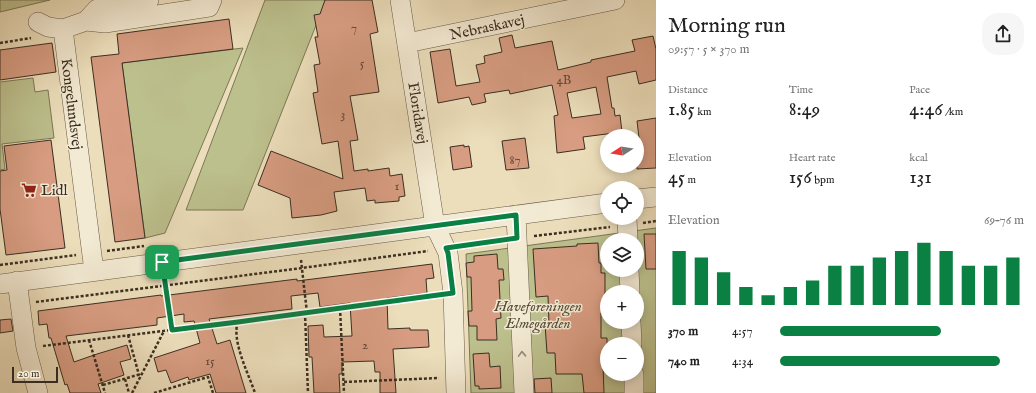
<!DOCTYPE html>
<meta charset="utf-8">
<style>
:root{--surface:#fff;--page:#f6f6f6;--text:#222;--muted:#767676;--accent:#0b8043}
body{margin:0;font-family:"IM FELL English",serif;background:var(--page);color:var(--text);height:100vh;display:flex;flex-direction:column;font-size:15px;white-space:nowrap}
*{box-sizing:border-box;margin:0}
p{font-size:13px;color:var(--muted)}
.icon{flex:none;width:22px;height:22px;fill:none;stroke:currentColor;stroke-width:2;stroke-linecap:round;stroke-linejoin:round}
.map{position:relative;flex:1;overflow:hidden}
.panel{display:flex;flex-direction:column;background:var(--surface);width:380px}
.panel>*{flex:none}
.needle{width:26px;rotate:258deg}
.tools{position:absolute;left:600px;top:129px;display:grid;gap:8px}
.tools a{display:grid;place-items:center;width:44px;height:44px;border-radius:50%;background:var(--surface);box-shadow:0 2px 10px #0003;font-size:20px}
.scale{position:absolute;left:12px;bottom:10px;width:46px;box-sizing:border-box;padding-left:4px;border:2px solid #3b2e21;border-top:0;font-size:11px;line-height:14px;white-space:nowrap;color:#3b2e21;-webkit-text-stroke:3px #f3ead3;paint-order:stroke}
.pin{position:absolute;display:grid;place-items:center;width:34px;height:34px;color:#fff;margin:-17px;border-radius:8px;box-shadow:0 2px 6px #0006}
.round{display:grid;place-items:center;flex:none;width:42px;height:42px;border-radius:16px;background:var(--page)}
.summary{display:flex;align-items:center;justify-content:space-between;height:68px;padding:0 12px}
h1{font-size:22px;font-weight:600;line-height:30px}
.figures{display:grid;grid-template-columns:repeat(3,1fr);gap:6px;height:68px;padding:4px 12px}
.figures div{display:grid;align-content:center}
.figures b{font-size:20px;font-weight:600}
.figures small{font-size:11px;font-weight:400}
.figures p{font-size:11px}
.chart{height:112px;padding:8px 12px}
.chart p{display:flex;justify-content:space-between}
.chart svg{width:100%;height:72px;margin-top:4px;stroke:var(--accent);stroke-width:6}
ul{padding:0 12px;list-style:none;font-size:13px}
li{display:grid;grid-template-columns:64px 48px 1fr;align-items:center;height:30px}
li i{height:10px;border-radius:5px;background:var(--accent)}
main{display:flex;flex:1;min-height:0}
.map>svg:first-child{display:block}
</style>
<main>
<div class="map">
<svg width="656" height="393" viewBox="0 0 656 393">
<rect width="100%" height="100%" fill="#ecdebb"/>
<filter id="stains"><feTurbulence type="fractalNoise" baseFrequency=".005" numOctaves="4"/><feColorMatrix values="0 0 0 0 .2 0 0 0 0 .09 0 0 0 0 .02 0 0 0 .5 -.17"/></filter>
<radialGradient id="worn" r=".72"><stop offset=".6" stop-color="#630" stop-opacity="0"/><stop offset="1" stop-color="#630" stop-opacity=".3"/></radialGradient>
<!-- green -->
<path fill="#bcc08d" stroke="#7c7757" fill-rule="evenodd" d="M0,0H50L0,12Z
M265,0H326L243,210H186Z
M243,48L165,233L145,238L122,63Z
M33,78L35,92L48,90L54,138L2,144L5,169L0,170V82Z
M656,228V393H471L466,254ZM607,240H637V270H607ZM607,292H637V322H607ZM607,344H637V374H607Z"/>
<!-- building -->
<path fill="#d79c81" stroke="#3b2e21" fill-rule="evenodd" d="M325,0H372L378,32L370,34L379,92L350,96L358,140L350,141L354,171L368,169V171L389,168L390,176L402,174L405,196L399,197V201L375,203V200L367,201L365,188L334,192L337,211L321,215L292,218L290,198L258,185L271,151L343,179L338,141L322,144L313,93L318,92L314,65L320,64L315,37H318L314,15L320,14Z
M229,19L233,49L122,63L145,238L115,242L91,57L119,54L117,34Z
M512,35L515,48L552,41L558,70L591,62V60L635,51L632,40L653,36L656,49V80L639,84L636,71L607,77L612,108H614L615,116L620,115L622,132L583,137L585,149L557,153L554,116L558,115L552,85L510,94L509,90L484,94L486,102L472,105L469,97L438,103L430,52L450,49L456,86L480,82L476,65L485,63L484,56L502,52L499,38ZM596,87L601,114L572,118L567,93Z
M52,43L56,72L0,80V50Z
M656,118V168L637,169V155L641,154L637,121Z
M525,138L529,168L506,170L502,141Z
M51,140L65,248L6,255L0,209V171L7,170L4,146Z
M464,145V147L469,146L472,167L453,170L450,147Z
M644,234H656V269H646Z
M598,243L599,263H601V273H605V313H601V338H607V365H603L604,393H584L582,374H556L555,353H547L545,324H549L548,296L536,297L533,249L577,246V244Z
M497,254L498,269H503L504,280H499L501,318L496,319L497,340H477V326H469L468,311H472L471,277H467L466,263L474,262V256Z
M432,264L434,278L426,279L427,293L387,298L388,329L410,328V330H428L429,347L393,349L396,393H380V372H375L374,361L342,362V374H339L340,393H314L312,357H309L308,326L323,325L324,337L352,336L350,303L320,307L318,293L291,296L292,309L209,319L217,344L230,340L246,393H216L210,374L189,380L188,377L171,383L166,370L158,372L154,358L200,343L194,321L184,322V314L157,318V325L66,336L74,362L97,354L127,345L131,359L120,362L124,375L98,384L101,393H70L67,384L65,385L51,338H49L47,324L39,325L38,311L161,295V296L297,279V281Z
M11,319L13,331L0,333V320Z
M489,353L490,367L500,366L501,388L479,389V386H475L473,354Z
M551,378L552,393H535L534,379Z"/>
<g fill="none" stroke-linecap="round" stroke-linejoin="round">
<!-- minor casing -->
<g stroke="#675a48" stroke-width="20">
<path id="minor" d="M400,0L435,226L448,253L453,293L456,393
M86,21L105,23L209,7L212,0
M38,22L48,27L63,29
M407,43L615,0
M637,199L656,197
M516,215L524,393
M627,218L628,240
M629,270L630,292
M94,271L63,29L86,21L97,9L149,0
M17,281L26,348L38,393
M0,284L607,203
M631,322L632,344
M634,374V393"/>
</g>
<!-- path -->
<path stroke="#3b2e21" stroke-width="2.5" stroke-dasharray="3 2" stroke-linecap="butt" d="M0,43L31,38
M611,186L630,183
M643,223L656,221
M534,236L610,227
M462,246L501,240
M107,251L144,246
M301,260L307,313
M0,265L76,255
M164,278L171,330L238,322L437,295
M36,302L302,268L428,251
M340,308L344,393
M305,313L308,393
M238,322C231,340 249,375 255,393
M128,335L139,375
M89,340L105,393
M43,346L171,330
M125,379L129,393
M344,382L439,378
M103,385L141,374
M132,393L164,331
M154,393L208,377L213,393"/>
<!-- minor -->
<use href="#minor" stroke="#f3ead3" stroke-width="19"/>
</g>
<!-- one-way arrows -->
<defs><path id="oneway-chevron" d="M-2-3.5L2.5 0L-2 3.5" fill="none" stroke-width="1.6" stroke-linecap="round" stroke-linejoin="round"/></defs>
<use stroke="#978c7a" href="#oneway-chevron" transform="translate(522 354) rotate(-92)"/>
<g fill="none" stroke-linecap="round" stroke-linejoin="round">
<!-- route casing -->
<g stroke="#fff" stroke-width="8">
<path id="route" d="M516,215L517,238L446,248L448,253L453,293L238,322L172,330L162,262Z"/>
</g>
<!-- route -->
<use href="#route" stroke="#0b8043" stroke-width="5"/>
</g>
<!-- icons -->
<defs>
<g id="supermarket-bare" transform="scale(1.2)"><path d="M-6-5.5h2.5l.6 2H6L4.5 2H-2.5L-4.4-4H-6ZM-1.5 3.2a1.3 1.3 0 1 0 .1 0ZM3 3.2a1.3 1.3 0 1 0 .1 0Z" fill="#8f2418" stroke="#f3ead3" stroke-width="2.5" paint-order="stroke"/></g>
</defs>
<g fill-rule="evenodd">
<use href="#supermarket-bare" x="29" y="190"/>
</g>
<g text-anchor="middle" stroke-width="3" stroke-linejoin="round" paint-order="stroke">
<!-- number labels -->
<g font-size="13" fill="#624a39">
<text x="354" y="32">7</text>
<text x="362" y="67">5</text>
<text x="564" y="84">4B</text>
<text x="343" y="118">3</text>
<text x="515" y="164">87</text>
<text x="397" y="190">1</text>
<text x="365" y="349">2</text>
<text x="210" y="365">15</text>
</g>
<!-- street labels -->
<g font-size="15" fill="#3b2e21" stroke="#f3ead3">
<text transform="translate(487 27) rotate(-12)" y="5">Nebraskavej</text>
<text transform="translate(72 104) rotate(83)" y="5">Kongelundsvej</text>
<text transform="translate(418 113) rotate(81)" y="5">Floridavej</text>
</g>
<!-- poi labels -->
<g font-size="15" fill="#3b2e21" stroke="#f3ead3" text-anchor="start">
<text x="41" y="195">Lidl</text>
</g>
<!-- park labels -->
<g font-size="15" font-style="italic" fill="#554b37" stroke="#f3ead3">
<text x="538" y="311">Haveforeningen<tspan x="538" dy="17">Elmegården</tspan></text>
</g>
</g>
<rect width="100%" height="100%" filter="url(#stains)"/>
<rect width="100%" height="100%" fill="url(#worn)"/>
</svg>
<div class="tools">
<a><svg class="needle" viewBox="-14 -14 28 28"><path d="M0-13l5 13h-10z" fill="#e53935"/><path d="M0 13l5-13h-10z" fill="#767676"/></svg></a>
<a><svg class="icon" aria-label="locate" viewBox="0 0 24 24"><circle cx="12" cy="12" r="6"/><path d="M12 2v4M12 18v4M2 12h4M18 12h4"/></svg></a>
<a><svg class="icon" aria-label="layers" viewBox="0 0 24 24"><path d="M12 4l9 5-9 5-9-5zM3 14l9 5 9-5"/></svg></a>
<a>+</a>
<a>−</a>
</div>
<div class="scale">20 m</div>
<div class="pin" style="left:162px;top:262px;background:#1e9e55"><svg class="icon" aria-label="arrive" viewBox="0 0 24 24"><path d="M6 21V4h12l-3 4 3 4H6"/></svg></div>
</div>
<section class="panel">
<div class="summary"><div><h1>Morning run</h1><p>09:57 · 5 × 370 m</p></div><a class="round"><svg class="icon" aria-label="share" viewBox="0 0 24 24"><path d="M12 15V3M7 8l5-5 5 5M5 13v7h14v-7"/></svg></a></div>
<div class="figures">
<div><p>Distance</p><b>1.85<small> km</small></b></div>
<div><p>Time</p><b>8:49</b></div>
<div><p>Pace</p><b>4:46<small> /km</small></b></div>
</div>
<div class="figures">
<div><p>Elevation</p><b>45<small> m</small></b></div>
<div><p>Heart rate</p><b>156<small> bpm</small></b></div>
<div><p>kcal</p><b>131</b></div>
</div>
<div class="chart"><p><span>Elevation</span>69–76 m</p>
<svg viewBox="0 0 160 44" preserveAspectRatio="none"><path d="M5 44V11M15 44V15M25 44V24M35 44V33M45 44V38M55 44V33M65 44V29M75 44V20M85 44V20M95 44V15M105 44V11M115 44V6M125 44V11M135 44V20M145 44V20M155 44V15"/></svg>
</div>
<ul>
<li><b>370 m</b>4:57<i style="width:66%"></i></li>
<li><b>740 m</b>4:34<i style="width:90%"></i></li>
</ul>
</section>
</main>
